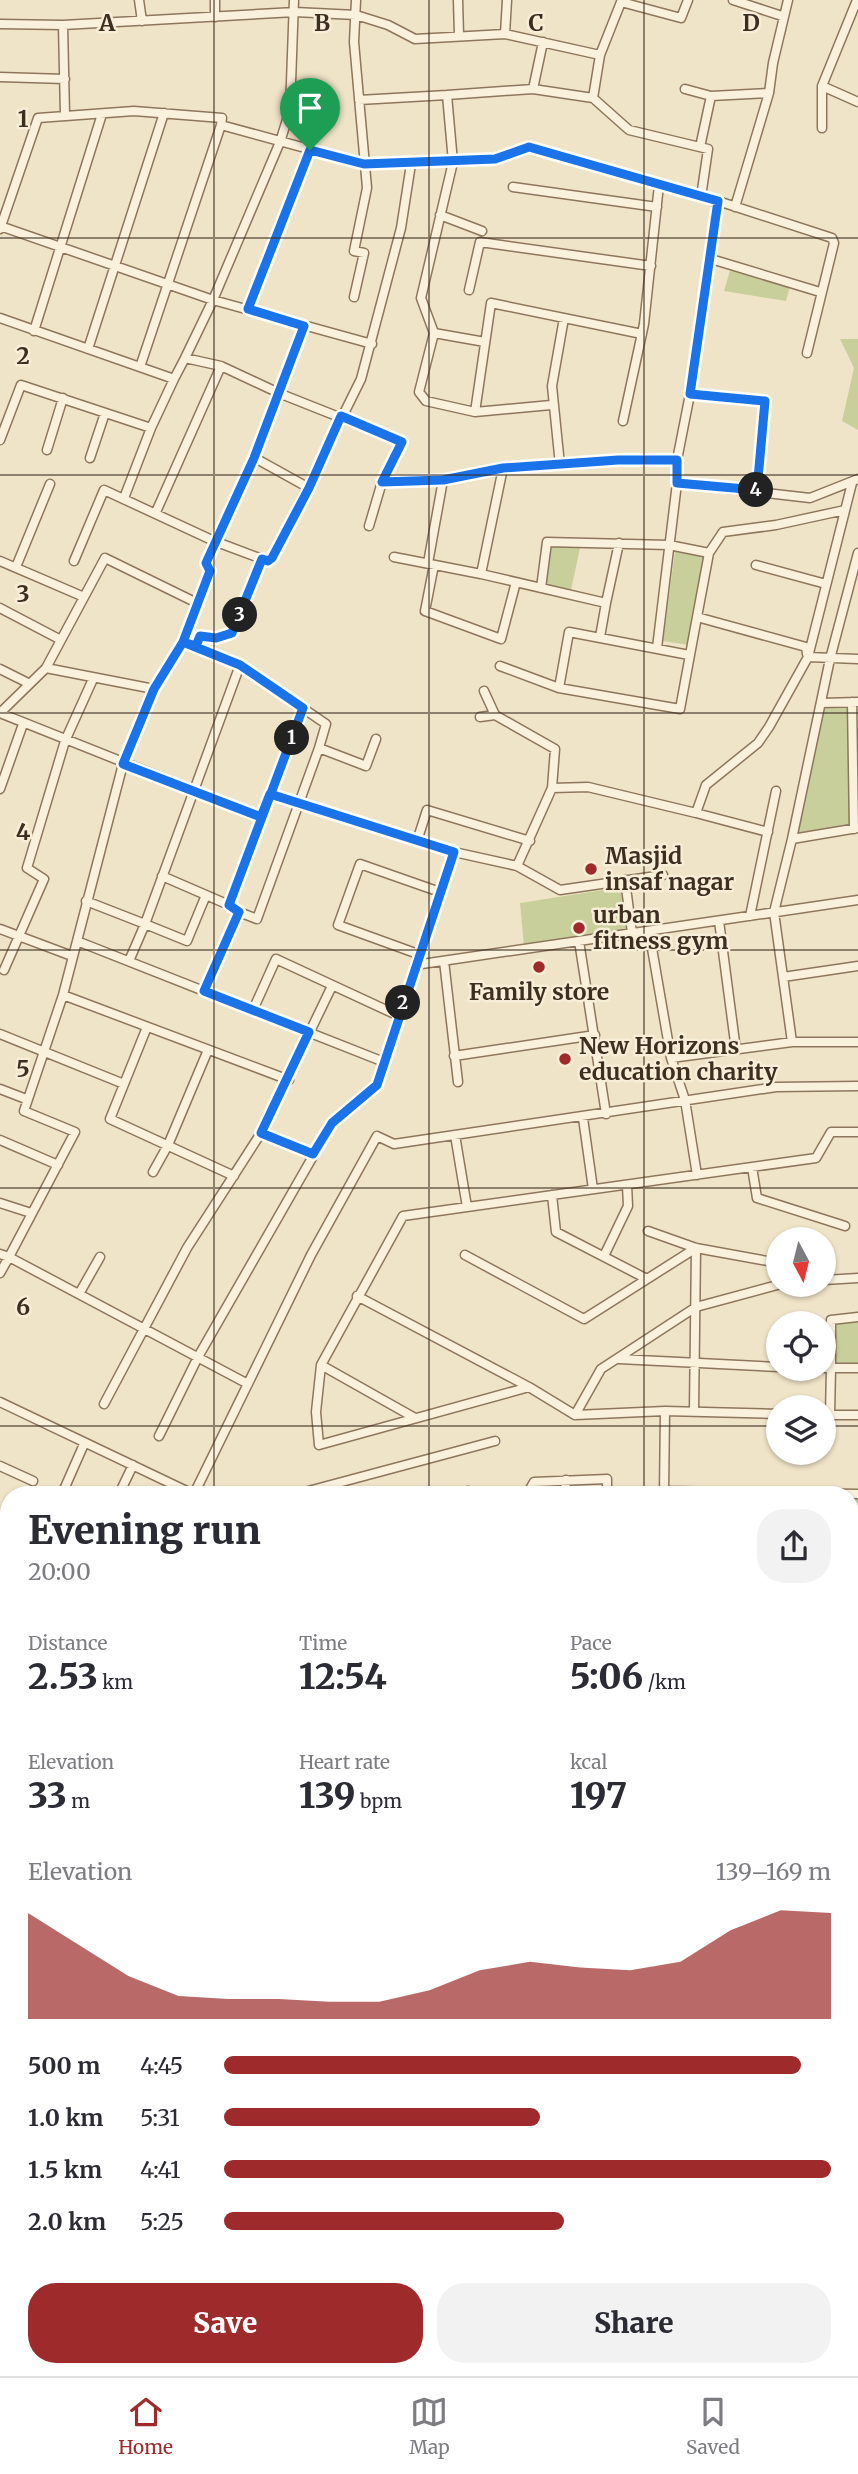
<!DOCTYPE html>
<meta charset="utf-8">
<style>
:root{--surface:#fff;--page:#f2f2f3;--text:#2b2b33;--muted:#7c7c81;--line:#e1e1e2;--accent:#9e2a2b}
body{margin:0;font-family:Merriweather,serif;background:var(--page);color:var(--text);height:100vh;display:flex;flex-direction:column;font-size:26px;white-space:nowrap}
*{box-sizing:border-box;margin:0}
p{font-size:23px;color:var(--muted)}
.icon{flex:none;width:38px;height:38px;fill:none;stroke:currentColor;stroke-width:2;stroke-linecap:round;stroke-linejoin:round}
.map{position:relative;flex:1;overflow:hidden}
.side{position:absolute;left:0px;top:1486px;width:859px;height:891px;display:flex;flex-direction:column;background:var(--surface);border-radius:28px 28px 0 0;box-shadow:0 2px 5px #0004}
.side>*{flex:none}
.needle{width:46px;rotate:173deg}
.controls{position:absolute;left:766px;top:1227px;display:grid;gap:14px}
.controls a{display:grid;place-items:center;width:70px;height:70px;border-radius:50%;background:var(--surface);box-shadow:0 2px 5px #0004;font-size:35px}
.pin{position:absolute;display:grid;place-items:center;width:60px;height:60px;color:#fff;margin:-72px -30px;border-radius:50% 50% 50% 0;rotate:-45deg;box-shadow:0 0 7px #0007}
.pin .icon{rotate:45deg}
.km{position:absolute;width:35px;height:35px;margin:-18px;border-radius:50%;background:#222;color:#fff;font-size:19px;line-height:35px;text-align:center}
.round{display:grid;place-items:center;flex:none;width:74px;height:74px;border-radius:28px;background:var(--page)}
.head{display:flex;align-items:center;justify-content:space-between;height:119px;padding:0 28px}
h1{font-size:38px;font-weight:800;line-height:52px}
.metrics{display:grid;grid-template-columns:repeat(3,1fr);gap:10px;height:119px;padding:7px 28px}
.metrics div{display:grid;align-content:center}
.metrics b{font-size:35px;font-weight:800}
.metrics small{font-size:19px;font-weight:400}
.metrics p{font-size:19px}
.chart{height:196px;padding:14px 28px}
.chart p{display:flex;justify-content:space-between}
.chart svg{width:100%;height:126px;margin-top:7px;fill:var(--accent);opacity:.7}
.button{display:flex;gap:14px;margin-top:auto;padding:14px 28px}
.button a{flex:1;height:80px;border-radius:28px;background:var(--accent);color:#fff;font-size:28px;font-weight:800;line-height:80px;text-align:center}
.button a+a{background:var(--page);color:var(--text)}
ul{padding:0 28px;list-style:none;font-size:23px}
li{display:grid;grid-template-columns:112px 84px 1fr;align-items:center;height:52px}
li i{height:18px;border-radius:9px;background:var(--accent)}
.tab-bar{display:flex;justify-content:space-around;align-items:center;height:98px;border-top:2px solid var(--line);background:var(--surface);font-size:19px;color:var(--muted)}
.tab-bar a{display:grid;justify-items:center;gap:4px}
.tab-bar .active{color:var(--accent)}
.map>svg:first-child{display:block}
</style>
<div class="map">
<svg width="858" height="2376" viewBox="0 0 858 2376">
<rect width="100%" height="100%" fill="#f0e4c8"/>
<!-- green -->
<path fill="#c9cf9b" d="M731,267L790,286L786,301L724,291Z
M840,339H858V430L842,421L854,368Z
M551,545L580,548L571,590L545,585Z
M675,551L705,557L689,645L663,641Z
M824,703L849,705L851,825L797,833Z
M622,887L627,930L524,947L520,903Z
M858,1319V1364H835L834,1322Z
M850,1496H858V1613L851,1612Z
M850,1876H858V1927H851Z"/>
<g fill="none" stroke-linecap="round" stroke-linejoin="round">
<!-- minor casing -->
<g stroke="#8d765c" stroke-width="11">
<path id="minor" d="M139,0L142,21
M215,0V17
M458,0L459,35
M733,0L782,16
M857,0L822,86L858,102
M0,24L63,25L295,12L356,15L388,25L415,39L505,34L600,55L621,2L681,18L688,0
M63,25L65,115
M505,34L507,0
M0,77L65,79
M533,89L543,42
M685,89L711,96L769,93
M593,98L600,55
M359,100L447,95
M822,128V86
M700,147L711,96
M513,187L657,207
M718,201L832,238L834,243L807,353
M735,207L769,93L773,63L788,0
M440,215L482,231
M0,226L213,300L372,344
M0,229L38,118L134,111L222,118L221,125L364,164L495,159L529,147L718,201L690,394L677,460V483L810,498L858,479
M711,259L820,292
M469,290L480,242L651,266
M354,297L364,253L354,251L367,188L354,42L356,0
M248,309L310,150
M0,318L174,379L185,358L221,366L281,394L402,442L382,482L443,480L503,468L618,460H677
M34,331L102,114
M434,333L419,392L426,401L475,412L491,303L642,334
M485,342L434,333L421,298L453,162L447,95L533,89L593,98L629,130L708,149L701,197
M88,349L164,113
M185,358L213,300L280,142L290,110L294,0
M140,367L221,125
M690,394L766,401L757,490
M475,412L551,405
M623,421L644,324L659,185
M0,440L21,385L151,428
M47,450L63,398
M90,458L105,413
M255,458L309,488
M560,465L552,386L564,318
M503,468L481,574L606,603L600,637
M124,498L151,428L174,379
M156,512L221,366
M369,526L382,482
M709,553L723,532L776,525L845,510
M394,557L481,574
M0,561L84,597
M74,561L104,490L214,541L262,559
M428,563L443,480
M434,565L425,611L501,639L516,582
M756,565L826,584
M16,567L50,484
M541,588L547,542L669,545L709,553L697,617
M606,603L619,543
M0,608L61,640
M183,642L210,571L206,563L255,458L304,326
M196,646L200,636L216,637L232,633L262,559L267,561L272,559L361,379L401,228L411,164
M657,648L677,483
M808,657L858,659
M500,666L559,688L680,709L697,617L806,647L807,654
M46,668L105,558L197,603
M0,669L28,683
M559,688L569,632L689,655
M484,691L495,715
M852,702L854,829
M822,703L858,702
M0,713L261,817L303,708
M0,713L46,668L154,689
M480,717L495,715L555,749L552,788
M0,789L23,724
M270,794L454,852L517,866L552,788L588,787L696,813L706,785L758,743L769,727L808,657L852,483
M696,813L768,832
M792,839L830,659L858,553
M417,841L427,810L530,841
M517,866L560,890L663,875
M162,876L229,905L261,817
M625,880L632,933
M86,901L145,924L240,665
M750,916L776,791
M719,921L736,1050
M0,929L72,956
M649,931L671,1058L685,1100L697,1175
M77,941L384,1062
M579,941L606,1114
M418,954L338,925L360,864L440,892
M129,961L145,924L187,941L206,895
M444,961L458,1082
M415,965L858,900
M4,970L44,879L27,868L65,741L93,679
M783,977L858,966
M204,991L239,912L257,919L319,748L366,766L376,739
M63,995L289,1080
M253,1010L276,959L399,1016
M147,1027L110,1119L234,1176
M0,1034L124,1084
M792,1042L774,912L792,839L858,828
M454,1056L595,1035
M671,1058L792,1042H858
M0,1089L26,1099
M583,1118L593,1189
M261,1133L313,1154
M455,1135L467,1207
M0,1140L58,1165
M752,1167L757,1198L845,1226
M153,1172L168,1145L208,1050
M552,1195L556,1232L647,1279
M0,1203L31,1213
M648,1231L696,1248L773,1262
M0,1254L9,1257L0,1273
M465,1255L584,1319L696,1248
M604,1256L628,1206L627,1185
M824,1280L858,1278
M79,1294L100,1257
M357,1296L529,1387L575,1415L665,1411L779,1414
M619,1359L779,1367
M321,1365L415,1418
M824,1368H831V1320L858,1317
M248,1384L9,1257L75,1132L24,1111L63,995L123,764L154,689L183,642L240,665L326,724L319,748
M529,1387L319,1445L316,1412L321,1365L403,1216L816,1158L831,1132H858
M0,1402L193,1494
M104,1404L187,1248L261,1133L332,986
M694,1411L696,1248
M575,1415L601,1369L696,1307L781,1284
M824,1415H858
M830,1415L831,1368H858
M159,1436L198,1357L332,1123L377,1085L454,852
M0,1466L33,1481
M664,1491L858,1494
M62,1494L84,1444
M119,1494L133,1465
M194,1494L311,1255L377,1136L394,1144L776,1087L858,1086
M297,1494L495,1441
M466,1494L468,1491
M527,1494L534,1482L607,1479V1494
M565,1494L566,1480
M664,1494L665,1411
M0,1541L9,1540
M0,1576L9,1574
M850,1624H858
M0,1630L9,1634
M850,1688H858
M0,1696L9,1700
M850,1737H858
M0,1742L9,1722
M0,1860L9,1847
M850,1871H858
M0,1876L9,1884
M850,1931H858
M0,1964L9,1972
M850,1992H858
M851,2037L853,2131
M0,2075L9,2069
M854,2221L853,2131H858
M5,2285L9,2278
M0,2330L9,2333
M850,2356L858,2360
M271,2368L288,2376
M476,2368L492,2376
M220,2376L224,2368
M459,2376L464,2368
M526,2376L531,2368
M595,2376L600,2368
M763,2376L767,2368
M810,2376L815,2368
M857,2376L858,2375"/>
</g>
<!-- tertiary casing -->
<g stroke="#8d765c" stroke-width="13">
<path id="tertiary" d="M850,1807L858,1806
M301,2376L307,2368"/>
</g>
<!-- minor -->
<use href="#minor" stroke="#faf1dc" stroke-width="8"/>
<!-- tertiary -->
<use href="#tertiary" stroke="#faf1dc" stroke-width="10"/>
</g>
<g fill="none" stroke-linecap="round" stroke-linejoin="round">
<!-- route casing -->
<g stroke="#fff" stroke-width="14">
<path id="route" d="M310,150L248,309L304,326L254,458L206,563L210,571L183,642L240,665L303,708L229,905L239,912L204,991L309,1032L261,1133L313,1154L332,1123L377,1085L454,852L270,794L261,817L123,764L154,689L183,642L196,646L200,636L216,638L232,633L262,559L268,561L272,558L309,488L341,416L402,442L382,482L443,480L503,468L618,460H677V483L757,490L765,401L690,394L718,201L529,147L495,159L364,164L310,150"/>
</g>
<!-- route -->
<use href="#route" stroke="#1a73e8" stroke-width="9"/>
</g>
<!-- grid -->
<path fill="none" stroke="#3d2e20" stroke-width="2" stroke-opacity="0.55" d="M214,0V1494M429,0V1494M644,0V1494M0,238H858M0,475H858M0,713H858M0,950H858M0,1188H858M0,1426H779M824,1426H858M0,1663H9M850,1663H858M0,1901H9M850,1901H858M0,2138H9M850,2138H858M214,2368V2376M429,2368V2376M644,2368V2376"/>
<!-- markers -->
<g fill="#9e2a2b" stroke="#f7eed8" stroke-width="2.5">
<circle cx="591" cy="869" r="7"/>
<circle cx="579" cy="928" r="7"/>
<circle cx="539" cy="967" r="7"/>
<circle cx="565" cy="1059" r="7"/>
</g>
<g text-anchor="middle" stroke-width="5" stroke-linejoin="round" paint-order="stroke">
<!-- poi labels -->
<g font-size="23" font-weight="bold" fill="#3d2e20" stroke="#f7eed8" text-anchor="start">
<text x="605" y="864">Masjid<tspan x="605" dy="26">insaf nagar</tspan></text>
<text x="593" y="923">urban<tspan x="593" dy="26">fitness gym</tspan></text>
<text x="539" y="1000" text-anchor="middle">Family store</text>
<text x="579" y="1054">New Horizons<tspan x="579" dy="26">education charity</tspan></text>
</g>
</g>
<g font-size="23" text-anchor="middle" font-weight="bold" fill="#3d2e20" stroke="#f7eed8" stroke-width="5" stroke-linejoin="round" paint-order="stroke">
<text x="107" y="31">A</text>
<text x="322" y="31">B</text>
<text x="536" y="31">C</text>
<text x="751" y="31">D</text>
<text x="23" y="127">1</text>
<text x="23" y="364">2</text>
<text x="23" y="602">3</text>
<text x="23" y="840">4</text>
<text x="23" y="1077">5</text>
<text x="23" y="1315">6</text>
</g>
</svg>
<div class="controls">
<a><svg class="needle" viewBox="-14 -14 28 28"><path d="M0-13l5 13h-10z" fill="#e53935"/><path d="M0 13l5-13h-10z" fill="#7c7c81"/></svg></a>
<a><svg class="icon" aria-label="locate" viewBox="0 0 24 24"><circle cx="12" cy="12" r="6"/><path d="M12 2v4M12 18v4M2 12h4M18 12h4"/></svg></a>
<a><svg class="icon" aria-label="layers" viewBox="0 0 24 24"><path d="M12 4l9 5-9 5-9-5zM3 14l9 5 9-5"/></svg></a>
</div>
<div class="pin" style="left:310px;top:150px;background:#1e9e55"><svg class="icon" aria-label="arrive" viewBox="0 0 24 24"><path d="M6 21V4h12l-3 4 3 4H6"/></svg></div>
<b class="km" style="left:292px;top:738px">1</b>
<b class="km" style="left:403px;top:1003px">2</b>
<b class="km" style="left:240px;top:615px">3</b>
<b class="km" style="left:756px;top:490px">4</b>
<section class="side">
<div class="head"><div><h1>Evening run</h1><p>20:00</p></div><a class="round"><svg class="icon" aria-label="share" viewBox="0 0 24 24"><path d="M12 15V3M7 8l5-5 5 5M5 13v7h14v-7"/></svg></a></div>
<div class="metrics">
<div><p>Distance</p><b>2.53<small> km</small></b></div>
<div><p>Time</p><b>12:54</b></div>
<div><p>Pace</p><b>5:06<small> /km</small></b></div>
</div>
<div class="metrics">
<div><p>Elevation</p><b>33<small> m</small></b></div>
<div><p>Heart rate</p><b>139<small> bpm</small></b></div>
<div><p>kcal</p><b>197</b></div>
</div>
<div class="chart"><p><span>Elevation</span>139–169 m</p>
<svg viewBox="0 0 160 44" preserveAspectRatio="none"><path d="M0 44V7L10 18L20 29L30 36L40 37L50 37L60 38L70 38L80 34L90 27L100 24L110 26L120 27L130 24L140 13L150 6L160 7V44z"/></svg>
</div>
<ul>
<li><b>500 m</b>4:45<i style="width:95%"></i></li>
<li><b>1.0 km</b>5:31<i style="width:52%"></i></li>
<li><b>1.5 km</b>4:41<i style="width:100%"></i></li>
<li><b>2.0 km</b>5:25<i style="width:56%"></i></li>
</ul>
<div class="button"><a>Save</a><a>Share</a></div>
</section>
</div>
<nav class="tab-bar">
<a class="active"><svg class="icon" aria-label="home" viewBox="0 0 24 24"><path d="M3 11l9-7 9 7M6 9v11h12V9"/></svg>Home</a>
<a><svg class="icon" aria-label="map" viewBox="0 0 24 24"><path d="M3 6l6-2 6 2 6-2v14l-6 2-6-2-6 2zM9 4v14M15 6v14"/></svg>Map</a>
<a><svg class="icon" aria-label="saved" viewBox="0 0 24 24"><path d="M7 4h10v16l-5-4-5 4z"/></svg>Saved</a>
</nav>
